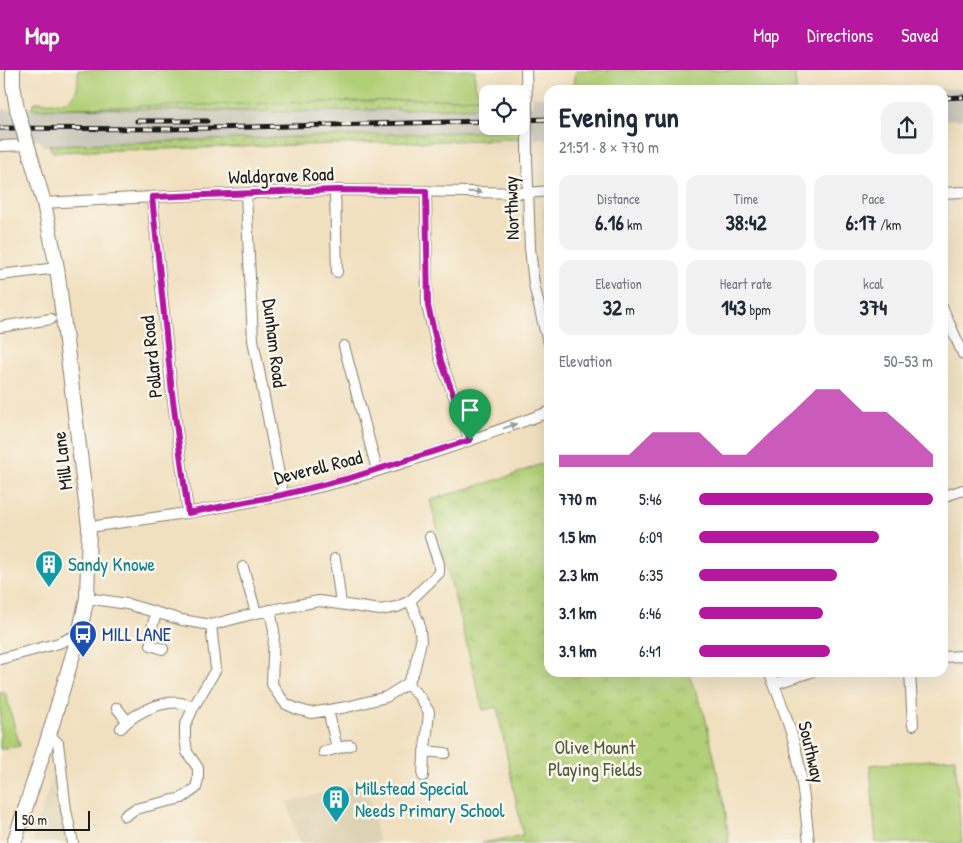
<!DOCTYPE html>
<meta charset="utf-8">
<style>
:root{--surface:#fff;--page:#f2f2f3;--text:#1f2937;--muted:#747a83;--accent:#b5179e}
body{margin:0;font-family:"Patrick Hand",sans-serif;background:var(--page);color:var(--text);height:100vh;display:flex;flex-direction:column;font-size:19px;white-space:nowrap}
*{box-sizing:border-box;margin:0}
p{font-size:16px;color:var(--muted)}
.icon{flex:none;width:28px;height:28px;fill:none;stroke:currentColor;stroke-width:2;stroke-linecap:round;stroke-linejoin:round}
.map{position:relative;flex:1;overflow:hidden}
.panel{position:absolute;left:544px;top:15px;width:404px;height:592px;display:flex;flex-direction:column;background:var(--surface);border-radius:15px;box-shadow:0 5px 20px #0002}
.panel>*{flex:none}
.controls{position:absolute;left:479px;top:15px;display:grid;gap:10px}
.controls a{display:grid;place-items:center;width:50px;height:50px;border-radius:10px;background:var(--surface);box-shadow:0 5px 20px #0002;font-size:25px}
.scale{position:absolute;left:15px;bottom:12px;width:75px;box-sizing:border-box;padding-left:5px;border:2px solid #1c1c1c;border-top:0;font-size:14px;line-height:18px;white-space:nowrap;color:#1c1c1c;-webkit-text-stroke:4px #fbf7ec;paint-order:stroke}
.pin{position:absolute;display:grid;place-items:center;width:42px;height:42px;color:#fff;margin:-51px -21px;border-radius:50% 50% 50% 0;rotate:-45deg;box-shadow:0 0 5px #0007}
.pin .icon{rotate:45deg}
.round{display:grid;place-items:center;flex:none;width:52px;height:52px;border-radius:15px;background:var(--page)}
.headline{display:flex;align-items:center;justify-content:space-between;height:85px;padding:0 15px}
h1{font-size:28px;font-weight:800;line-height:38px}
.figures{display:grid;grid-template-columns:repeat(3,1fr);gap:8px;height:85px;padding:5px 15px}
.figures div{display:grid;align-content:center;border-radius:12px;background:var(--page);text-align:center}
.figures b{font-size:21px;font-weight:800}
.figures small{font-size:14px;font-weight:400}
.figures p{font-size:14px}
.chart{height:140px;padding:10px 15px}
.chart p{display:flex;justify-content:space-between}
.chart svg{width:100%;height:90px;margin-top:5px;fill:var(--accent);opacity:.7}
ul{padding:0 15px;list-style:none;font-size:16px}
li{display:grid;grid-template-columns:80px 60px 1fr;align-items:center;height:38px}
li i{height:12px;border-radius:6px;background:var(--accent)}
header{display:flex;align-items:center;gap:30px;box-sizing:border-box;height:70px;padding:0 25px;background:var(--accent);color:#fff}
header strong{font-size:24px}
nav{display:flex;gap:28px;margin-inline-start:auto;font-size:18px}
.map>svg:first-child{display:block}
</style>
<header>
<strong>Map</strong>
<nav><a>Map</a><a>Directions</a><a>Saved</a></nav>
</header>
<div class="map">
<svg width="963" height="773" viewBox="0 0 963 773">
<defs>
<pattern id="grass-dots" width="8" height="8" patternUnits="userSpaceOnUse" patternTransform="scale(1.25)"><rect width="8" height="8" fill="#b0cf76"/><path d="M2 2h.1M6 6h.1" fill="none" stroke="#97b166" stroke-width="1.8" stroke-linecap="round"/></pattern>
<pattern id="park-tufts" width="24" height="20" patternUnits="userSpaceOnUse" patternTransform="scale(1.25)"><rect width="24" height="20" fill="#b0cf76"/><path d="M3 7l-1-3M5 7V3M7 7l1-3M15 17l-1-3M17 17v-4M19 17l1-3" fill="none" stroke="#97b166"/></pattern>
</defs>
<rect width="100%" height="100%" fill="#fbf7ec"/>
<filter id="ink" filterUnits="userSpaceOnUse"><feTurbulence type="fractalNoise" baseFrequency=".02" numOctaves="2"/><feDisplacementMap in="SourceGraphic" scale="10" xChannelSelector="R" yChannelSelector="G"/><feConvolveMatrix kernelMatrix="1 2 1 2 8 2 1 2 1" color-interpolation-filters="sRGB"/></filter>
<filter id="wash" filterUnits="userSpaceOnUse"><feTurbulence type="fractalNoise" baseFrequency=".0096" numOctaves="4" result="noise"/><feDisplacementMap in="SourceGraphic" scale="20" xChannelSelector="R" yChannelSelector="G"/><feGaussianBlur stdDeviation="1.12" result="paint"/><feColorMatrix in="noise" values="0 0 0 0 0 0 0 0 0 0 0 0 0 0 0 0 0 1.4 0 .05"/><feComposite in="paint" operator="in"/></filter>
<g filter="url(#wash)">
<rect width="100%" height="100%" fill="#f1e0c0"/>
<!-- built -->
<path fill="#ded2b4" d="M549,134V214L545,197L543,139Z
M54,700L67,773H32Z
M365,713L379,773H299L287,732Z"/>
<!-- railway -->
<path fill="#c8c4b8" d="M963,18V49L943,50L942,20H899Z
M520,27H521L522,36H533V27H549V69H533V60H522L521,69L53,82L49,76H43L39,70H0V40L487,28L488,56H520Z"/>
<!-- grass -->
<path fill="url(#grass-dots)" stroke="#667649" d="M488,28L487,37L292,42L59,38Z
M522,60L521,69L53,82L49,75Z"/>
<!-- park -->
<path fill="url(#park-tufts)" stroke="#667649" d="M541,394L549,405V602L688,603L705,646L725,737L729,773H482L523,765L497,637L483,640L430,430L513,405Z"/>
<!-- garden -->
<path fill="#b0cf76" stroke="#667649" d="M78,0H475V14L478,22H512V24H488L487,28L31,39L35,32C66,32 79,38 78,0Z
M576,0H795L796,20H561L572,19L574,15Z
M5,622L20,676L0,679V623Z
M955,688L962,773H876L870,695Z"/>
</g>
<g filter="url(#ink)">
<g fill="none" stroke-linecap="round" stroke-linejoin="round">
<!-- street casing -->
<g stroke="#867e6e" stroke-width="12">
<path id="street" d="M526,0L527,36
M527,60V88L530,178L534,214L544,257L549,273
M0,76L27,75
M335,120L337,202
M426,121L427,236L441,291L470,370
M942,123L963,122
M246,124L253,270L283,425
M152,127L172,323L188,443
M44,133L152,127L335,120L528,123L549,121
M0,205L57,198
M942,237L963,284
M0,257L51,249
M344,276L377,400
M942,427L963,420
M89,457C177,445 265,432 350,409C417,390 483,366 549,342
M335,489L341,534
M243,497L256,543
M87,528L127,534L182,550L211,555L256,543L319,531L380,540L397,537L410,531L439,503V494L430,467
M270,540L274,561L272,614L278,624L286,634L297,639L311,643L347,637L386,627L407,614L414,601L421,571L419,553L410,531
M156,543L151,562V575L163,579
M942,587L963,586
M0,589L59,573L79,564
M769,602C780,628 789,653 796,680C803,711 806,742 809,773
M910,602L913,655
M407,614L419,626L429,642L427,662L424,685L423,706
M774,614L811,602
M117,638L127,651
M328,640L337,678
M121,658C135,642 173,623 193,638
M49,665L58,673L66,740L73,773
M424,681L445,683
M324,682L350,675
M125,746L135,739L182,728L196,718L198,709V698L187,682L185,668V656L193,638L216,599L211,555"/>
</g>
<!-- secondary casing -->
<g stroke="#867e6e" stroke-width="16">
<path id="secondary" d="M13,0V15L17,39
M14,773L49,665L79,564L87,528L89,457L57,198L44,133L26,70"/>
</g>
<!-- street -->
<use href="#street" stroke="#fff" stroke-width="10"/>
<!-- secondary -->
<use href="#secondary" stroke="#fff" stroke-width="14"/>
<!-- rail casing -->
<g stroke="#1c1c1c" stroke-width="5">
<path id="rail" d="M942,28L963,27
M520,50L549,49
M137,51H207
M0,58L169,59L488,51"/>
</g>
<!-- rail -->
<use href="#rail" stroke="#fbf7ec" stroke-width="3" stroke-dasharray="9" stroke-linecap="butt"/>
<!-- street-bridge casing -->
<g stroke="#867e6e" stroke-width="12" stroke-linecap="butt">
<path id="street-bridge" d="M527,36V60"/>
</g>
<!-- secondary-bridge casing -->
<g stroke="#867e6e" stroke-width="16" stroke-linecap="butt">
<path id="secondary-bridge" d="M17,39L26,70"/>
</g>
<!-- street-bridge -->
<use href="#street-bridge" stroke="#fff" stroke-width="10"/>
<!-- secondary-bridge -->
<use href="#secondary-bridge" stroke="#fff" stroke-width="14"/>
</g>
<!-- one-way arrows -->
<defs><path id="oneway-solid" d="M-6-.8H1V-3.2L6.5 0L1 3.2V.8H-6Z" transform="scale(1.25)"/></defs>
<g fill="#999">
<use href="#oneway-solid" transform="translate(475 122) rotate(1)"/>
<use href="#oneway-solid" transform="translate(510 356) rotate(-20)"/>
</g>
</g>
<g fill="none" stroke-linecap="round" stroke-linejoin="round" filter="url(#ink)">
<!-- route casing -->
<g stroke="#fff" stroke-width="10">
<path id="route" d="M335,120L426,121L428,236L441,291L470,370L350,408L282,425L188,443L172,323L152,127Z"/>
</g>
<!-- route -->
<use href="#route" stroke="#b5179e" stroke-width="6"/>
</g>
<!-- icons -->
<defs>
<g id="building-pin" transform="scale(1.4375)"><path d="M0 17L-7.5 6A9.5 9.5 0 1 1 7.5 6Z" fill="#0f9aa8" stroke="#fbf7ec"/><path d="M-4-6H4V6H1V3H-1V6H-4ZM-2.5-4.3h1.7v1.8h-1.7ZM.8-4.3h1.7v1.8H.8ZM-2.5-1h1.7V.8h-1.7ZM.8-1h1.7V.8H.8Z" fill="#fff"/></g>
<g id="bus-pin" transform="scale(1.4375)"><path d="M0 17L-7.5 6A9.5 9.5 0 1 1 7.5 6Z" fill="#1a4fb4" stroke="#fbf7ec"/><path d="M-5-6H5V4H4V6H2V4H-2V6H-4V4H-5ZM-3.5-4V0h7V-4ZM-3.5 1.2v1.5H-2V1.2ZM2 1.2v1.5H3.5V1.2Z" fill="#fff"/></g>
</defs>
<g fill-rule="evenodd">
<use href="#building-pin" x="49" y="494"/>
<use href="#bus-pin" x="83" y="564"/>
<use href="#building-pin" x="336" y="729"/>
</g>
<g text-anchor="middle" stroke-width="5" stroke-linejoin="round" paint-order="stroke">
<!-- street labels -->
<g font-size="19" fill="#1c1c1c" stroke="#fbf7ec">
<text transform="translate(281 105) rotate(-2)" y="7">Waldgrave Road</text>
<text transform="translate(511 138) rotate(-92)" y="7">Northway</text>
<text transform="translate(275 273) rotate(83)" y="7">Dunham Road</text>
<text transform="translate(151 287) rotate(-96)" y="7">Pollard Road</text>
<text transform="translate(62 391) rotate(-97)" y="7">Mill Lane</text>
<text transform="translate(318 397) rotate(-14)" y="7">Deverell Road</text>
<text transform="translate(812 682) rotate(77)" y="7">Southway</text>
</g>
<!-- culture labels -->
<g font-size="19" fill="#0d838f" stroke="#fbf7ec" text-anchor="start">
<text x="68" y="501">Sandy Knowe</text>
<text x="355" y="725">Millstead Special<tspan x="355" dy="22">Needs Primary School</tspan></text>
</g>
<!-- transit labels -->
<g font-size="19" fill="#164399" stroke="#fbf7ec" text-anchor="start">
<text x="102" y="571">MILL LANE</text>
</g>
<!-- park labels -->
<g font-size="19" fill="#505b3c" stroke="#fbf7ec">
<text x="595" y="684">Olive Mount<tspan x="595" dy="22">Playing Fields</tspan></text>
</g>
</g>
</svg>
<div class="controls">
<a><svg class="icon" aria-label="locate" viewBox="0 0 24 24"><circle cx="12" cy="12" r="6"/><path d="M12 2v4M12 18v4M2 12h4M18 12h4"/></svg></a>
</div>
<div class="scale">50 m</div>
<div class="pin" style="left:470px;top:370px;background:#1e9e55"><svg class="icon" aria-label="arrive" viewBox="0 0 24 24"><path d="M6 21V4h12l-3 4 3 4H6"/></svg></div>
<section class="panel">
<div class="headline"><div><h1>Evening run</h1><p>21:51 · 8 × 770 m</p></div><a class="round"><svg class="icon" aria-label="share" viewBox="0 0 24 24"><path d="M12 15V3M7 8l5-5 5 5M5 13v7h14v-7"/></svg></a></div>
<div class="figures">
<div><p>Distance</p><b>6.16<small> km</small></b></div>
<div><p>Time</p><b>38:42</b></div>
<div><p>Pace</p><b>6:17<small> /km</small></b></div>
</div>
<div class="figures">
<div><p>Elevation</p><b>32<small> m</small></b></div>
<div><p>Heart rate</p><b>143<small> bpm</small></b></div>
<div><p>kcal</p><b>374</b></div>
</div>
<div class="chart"><p><span>Elevation</span>50–53 m</p>
<svg viewBox="0 0 160 44" preserveAspectRatio="none"><path d="M0 44V38L10 38L20 38L30 38L40 27L50 27L60 27L70 38L80 38L90 27L100 17L110 6L120 6L130 17L140 17L150 27L160 38V44z"/></svg>
</div>
<ul>
<li><b>770 m</b>5:46<i style="width:100%"></i></li>
<li><b>1.5 km</b>6:09<i style="width:77%"></i></li>
<li><b>2.3 km</b>6:35<i style="width:59%"></i></li>
<li><b>3.1 km</b>6:46<i style="width:53%"></i></li>
<li><b>3.9 km</b>6:41<i style="width:56%"></i></li>
</ul>
</section>
</div>
